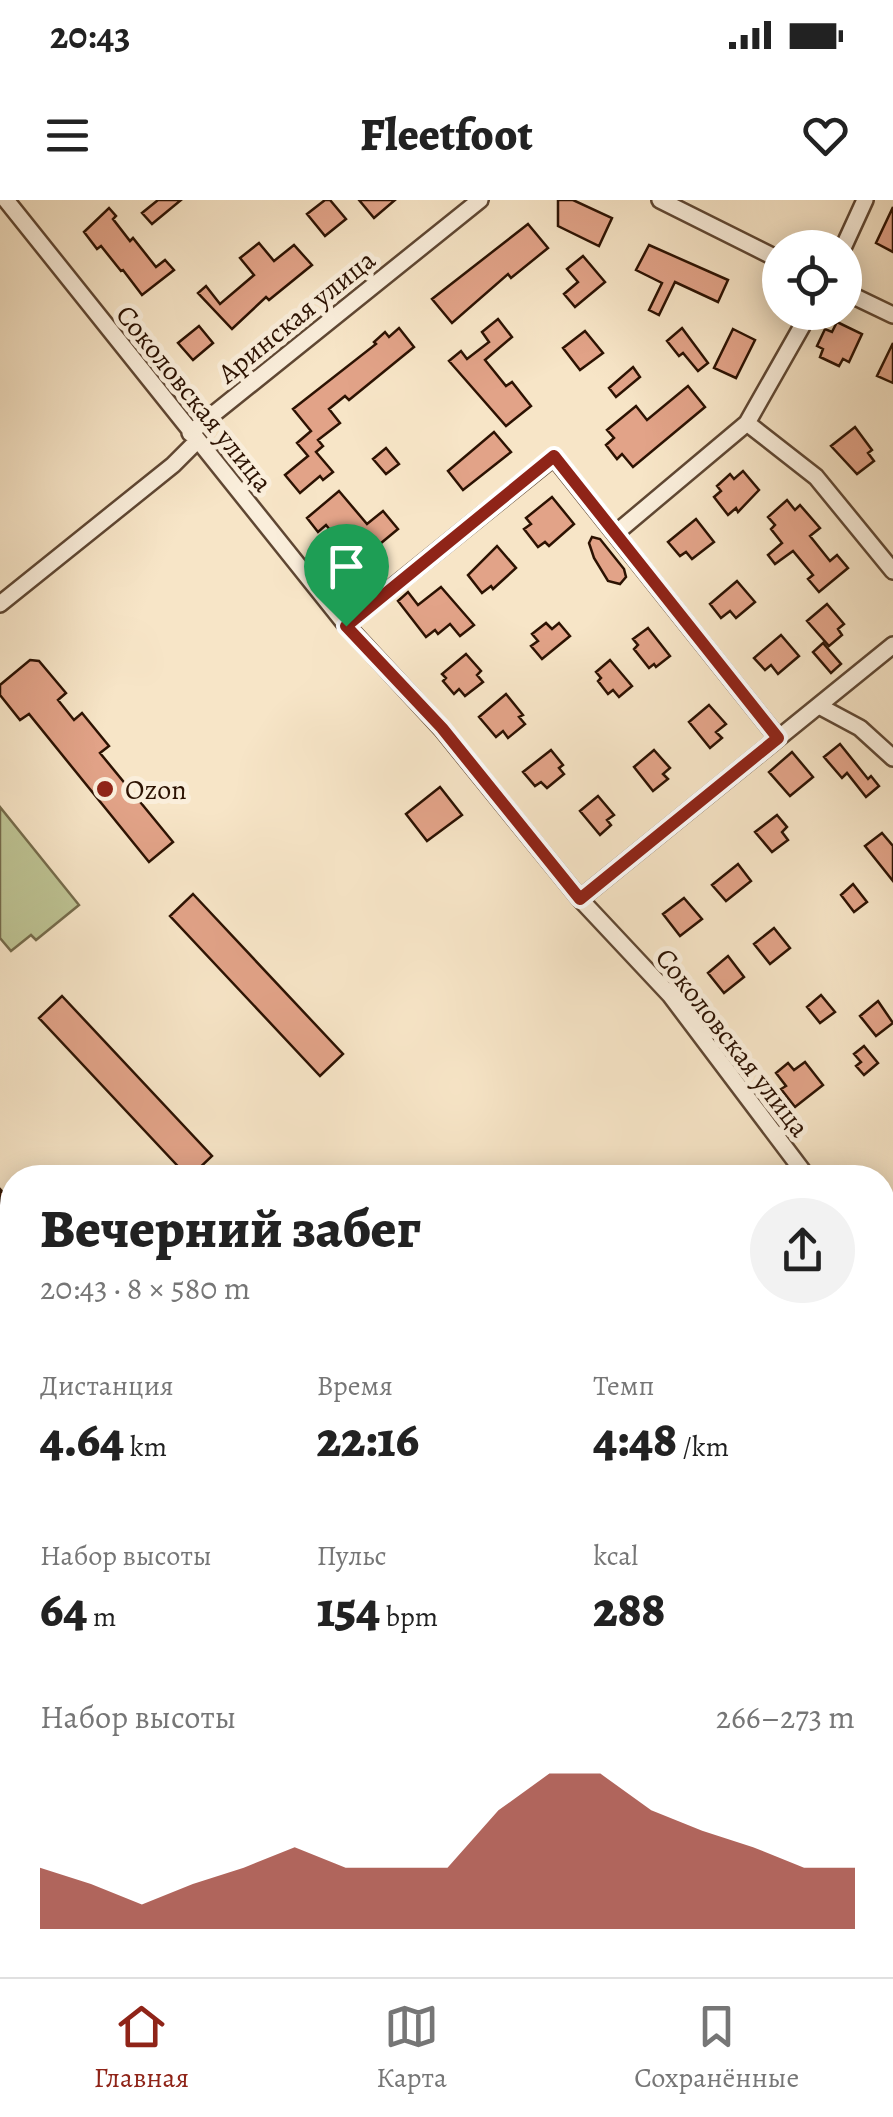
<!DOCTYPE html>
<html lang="ru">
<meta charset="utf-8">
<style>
:root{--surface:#fff;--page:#f2f2f2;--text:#222;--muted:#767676;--line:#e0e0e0;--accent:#8f2418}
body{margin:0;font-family:Alegreya,serif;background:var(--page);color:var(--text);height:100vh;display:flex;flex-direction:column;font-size:38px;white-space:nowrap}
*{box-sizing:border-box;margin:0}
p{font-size:32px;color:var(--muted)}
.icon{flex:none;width:55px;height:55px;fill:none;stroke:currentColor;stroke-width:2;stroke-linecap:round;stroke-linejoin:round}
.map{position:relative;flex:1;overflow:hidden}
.details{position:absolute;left:0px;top:965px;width:895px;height:812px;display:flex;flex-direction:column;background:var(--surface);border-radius:40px 40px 0 0;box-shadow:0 5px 25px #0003}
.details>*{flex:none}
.fabs{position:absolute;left:762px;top:30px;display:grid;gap:20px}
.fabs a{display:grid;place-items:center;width:100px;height:100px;border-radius:50%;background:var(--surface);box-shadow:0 5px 25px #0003;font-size:50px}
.pin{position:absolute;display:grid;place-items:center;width:85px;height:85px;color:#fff;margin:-102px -42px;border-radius:50% 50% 50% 0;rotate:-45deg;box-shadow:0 0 10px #0007}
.pin .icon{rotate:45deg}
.round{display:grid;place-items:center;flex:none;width:105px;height:105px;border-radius:52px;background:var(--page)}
.overview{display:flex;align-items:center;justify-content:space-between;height:170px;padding:0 40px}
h1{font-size:55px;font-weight:800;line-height:75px}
.metrics{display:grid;grid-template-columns:repeat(3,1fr);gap:15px;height:170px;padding:10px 40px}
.metrics div{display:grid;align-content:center}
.metrics b{font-size:50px;font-weight:800}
.metrics small{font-size:28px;font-weight:400}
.metrics p{font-size:28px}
.chart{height:280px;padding:20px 40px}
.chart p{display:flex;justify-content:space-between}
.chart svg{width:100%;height:180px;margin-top:10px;fill:var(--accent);opacity:.7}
.status{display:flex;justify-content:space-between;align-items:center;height:70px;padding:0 50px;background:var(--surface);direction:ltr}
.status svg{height:28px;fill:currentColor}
header{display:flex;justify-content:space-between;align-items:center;height:130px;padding:0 40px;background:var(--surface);font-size:45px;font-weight:800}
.tab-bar{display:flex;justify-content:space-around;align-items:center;height:140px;border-top:2px solid var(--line);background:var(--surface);font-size:28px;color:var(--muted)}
.tab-bar a{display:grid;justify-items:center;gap:5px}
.tab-bar .selected{color:var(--accent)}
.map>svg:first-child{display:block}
</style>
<div class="status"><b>20:43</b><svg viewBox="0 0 49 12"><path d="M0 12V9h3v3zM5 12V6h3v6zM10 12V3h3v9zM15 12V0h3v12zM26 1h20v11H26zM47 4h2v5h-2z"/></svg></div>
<header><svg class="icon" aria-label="menu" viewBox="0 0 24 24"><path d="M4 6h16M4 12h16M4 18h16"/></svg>Fleetfoot<svg class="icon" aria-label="heart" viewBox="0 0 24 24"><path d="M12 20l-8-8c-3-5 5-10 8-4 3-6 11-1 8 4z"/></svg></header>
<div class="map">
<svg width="893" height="1777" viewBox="0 0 893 1777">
<rect width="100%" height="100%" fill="#f7e5c7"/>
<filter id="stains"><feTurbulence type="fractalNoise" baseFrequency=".002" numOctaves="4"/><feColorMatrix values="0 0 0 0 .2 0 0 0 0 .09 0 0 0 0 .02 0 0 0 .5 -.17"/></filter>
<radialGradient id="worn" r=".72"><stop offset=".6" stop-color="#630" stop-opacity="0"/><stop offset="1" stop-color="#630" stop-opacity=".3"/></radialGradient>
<!-- green -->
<path fill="#bec494" stroke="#756b4b" stroke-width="2.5" d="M0,607L79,705L36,740L31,735L11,751L0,738Z"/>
<!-- building -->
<path fill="#e2a388" stroke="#2c1202" stroke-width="2.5" d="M158,0H181L152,24L142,13Z
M325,0H330L346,19L325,36L307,14Z
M359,0H395L374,18Z
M558,0H573L612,18L599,46L558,26Z
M893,7V52L876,43Z
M109,8L116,16L113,19L130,41L133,38L156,67L165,60L174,70L142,95L123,70L121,71L101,46L97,49L84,32Z
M528,24L548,48L511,78L508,74L452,123L432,99Z
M259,43L274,61L294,45L312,65L269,100L266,97L232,129L198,93L206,86L220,104L254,75L240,58Z
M649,45L728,80L718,102L675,82L659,115L649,110L662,83L636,70Z
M583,56L605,82L575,107L564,94L578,82L567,69Z
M498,119L512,137L485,160L506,186L512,182L531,206L506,226L449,161L461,151L467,159L489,142L482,132Z
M837,122L862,134L849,162L843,159L839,166L820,157L823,149L817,146L825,129L832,132Z
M199,126L213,143L193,160L178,143Z
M399,128L414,147L349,200L345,196L329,209L340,223L318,240L323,246L316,252L333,272L323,280L320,276L300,293L285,275L308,256L297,243L311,231L293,209L376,144L374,142L385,132L389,137Z
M682,128L708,163L698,171L683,153L679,156L667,141Z
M733,129L755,140L736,178L714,168Z
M585,131L603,153L580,170L563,148Z
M893,143V183L877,176Z
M633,167L640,177L616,197L609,188Z
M688,186L705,207L633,267L622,254L617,259L606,245L614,238L607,230L636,206L647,220Z
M855,227L872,250L868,253L874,261L857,274L831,246Z
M494,232L511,252L463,290L448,271Z
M386,248L399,264L386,274L373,259Z
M743,271L759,290L738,312L736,308L728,315L714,297L721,291L717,286L730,274L734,279Z
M339,291L367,324L383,311L398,329L357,363L326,325L318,332L307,318Z
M552,297L574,324L549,346L545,342L538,347L524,329L531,324L526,318Z
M787,300L795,310L800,305L820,328L810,336L830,361L837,355L848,368L819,392L808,379L813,375L793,351L775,364L768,355L782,343L771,329L775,325L768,317Z
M696,319L714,342L692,359L686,352L680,356L668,342Z
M592,337L600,339L624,369L626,377L620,384L608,381L594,358L589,343Z
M497,346L516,368L493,389L491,386L482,393L468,375Z
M737,381L755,402L736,418L730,411L721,418L710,404Z
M441,387L474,425L460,436L450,424L438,434L435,430L426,437L398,401L408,392L418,405Z
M827,404L844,424L838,429L842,435L829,446L807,421Z
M546,423L552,429L559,423L570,436L542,459L531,446L538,441L532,434Z
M648,428L670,456L656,467L654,464L649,468L634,449L638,445L633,439Z
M781,435L799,456L778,474L771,465L765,470L754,458Z
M823,443L841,464L831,473L813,452Z
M466,454L481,471L477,475L483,482L465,496L459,489L454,494L443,481L446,478L442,474Z
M30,460L39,461L66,493L58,500L74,520L82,513L109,546L100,553L173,642L149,662L29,514L20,520L0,495V485Z
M610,460L632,486L619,497L613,490L608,494L598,481L601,478L596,472Z
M506,494L523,515L519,517L525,524L508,538L503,531L496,537L479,517Z
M709,505L726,524L716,532L722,538L710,548L689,522Z
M840,544L868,579L871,576L879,586L866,597L847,573L842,578L824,557Z
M551,550L563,565L559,568L564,574L547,588L541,582L535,586L523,572Z
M654,550L670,568L663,574L668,579L653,591L634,567Z
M792,552L813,577L790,596L769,572Z
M440,587L462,615L427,641L406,614Z
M598,596L614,615L607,620L611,625L600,635L580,611Z
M777,615L787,627L782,632L788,640L772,652L755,632Z
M882,633L893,646V681L865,646Z
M738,664L751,681L726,701L712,685Z
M853,684L867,702L854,712L841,695Z
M193,694L343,854L320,876L170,716Z
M684,698L702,719L680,736L663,714Z
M774,728L790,748L770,764L754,744Z
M728,756L744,777L724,793L708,773Z
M821,795L835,812L820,823L807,807Z
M62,796L212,956L189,978L39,818Z
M878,801L893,823L876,836L860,816Z
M864,846L878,863L864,875L856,866L861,862L854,854Z
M805,862L823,885L795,907L781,889L786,886L776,873L788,863L794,870Z
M0,989L12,1002V1046L0,1033Z
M324,1765H375L385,1777H320Z
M511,1765H532L542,1777H496Z
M636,1765H731L736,1777H640Z"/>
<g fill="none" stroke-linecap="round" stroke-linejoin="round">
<!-- street casing -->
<g stroke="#5f4733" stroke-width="20">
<path id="street" d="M6,0L346,425L442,529L580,699L670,795L808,978
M660,0L780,60
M843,48L865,0
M845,92L893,115
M747,223L816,277L893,371
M190,233L480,0
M616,333L747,223L810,112
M0,404L173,265L197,241
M346,425L554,257L778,538
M819,506L860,528L893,558
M580,699L893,445
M882,1080L893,1096
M224,1777L235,1765"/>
</g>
<!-- street -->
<use href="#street" stroke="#faeedb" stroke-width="15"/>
</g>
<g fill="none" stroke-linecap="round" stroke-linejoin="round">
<!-- route casing -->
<g stroke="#fff" stroke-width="20">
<path id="route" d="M554,256L778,538L580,699L442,528L346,426Z"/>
</g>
<!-- route -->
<use href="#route" stroke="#8f2418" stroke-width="12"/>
</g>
<!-- markers -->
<circle fill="#8f2418" stroke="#faeedb" stroke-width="4" cx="105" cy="589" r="10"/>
<g text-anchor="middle" stroke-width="10" stroke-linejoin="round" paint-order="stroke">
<!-- street labels -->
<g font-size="28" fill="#2c1202" stroke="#faeedb">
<text transform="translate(296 116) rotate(-39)" y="10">Аринская улица</text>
<text transform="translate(195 198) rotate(51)" y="10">Соколовская улица</text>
<text transform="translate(733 842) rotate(52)" y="10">Соколовская улица</text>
</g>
<!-- poi labels -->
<g font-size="28" fill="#2c1202" stroke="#faeedb" text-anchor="start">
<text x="125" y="599">Ozon</text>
</g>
</g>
<rect width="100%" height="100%" filter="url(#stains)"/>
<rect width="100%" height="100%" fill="url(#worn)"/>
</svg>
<div class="fabs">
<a><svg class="icon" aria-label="locate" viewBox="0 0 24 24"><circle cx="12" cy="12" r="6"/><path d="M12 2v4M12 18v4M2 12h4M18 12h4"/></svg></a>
</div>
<div class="pin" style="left:346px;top:426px;background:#1e9e55"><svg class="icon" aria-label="arrive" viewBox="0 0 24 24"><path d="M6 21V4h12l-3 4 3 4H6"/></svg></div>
<section class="details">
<div class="overview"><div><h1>Вечерний забег</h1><p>20:43 · 8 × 580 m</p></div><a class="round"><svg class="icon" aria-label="share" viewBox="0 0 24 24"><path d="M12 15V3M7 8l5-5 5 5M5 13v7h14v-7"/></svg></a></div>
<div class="metrics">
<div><p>Дистанция</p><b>4.64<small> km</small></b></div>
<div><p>Время</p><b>22:16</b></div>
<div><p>Темп</p><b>4:48<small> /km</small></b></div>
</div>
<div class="metrics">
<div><p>Набор высоты</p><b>64<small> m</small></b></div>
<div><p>Пульс</p><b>154<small> bpm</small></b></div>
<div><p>kcal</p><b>288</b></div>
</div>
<div class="chart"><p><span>Набор высоты</span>266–273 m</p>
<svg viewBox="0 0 160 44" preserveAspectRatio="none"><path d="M0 44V29L10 33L20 38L30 33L40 29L50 24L60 29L70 29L80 29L90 15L100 6L110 6L120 15L130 20L140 24L150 29L160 29V44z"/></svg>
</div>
</section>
</div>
<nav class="tab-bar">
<a class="selected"><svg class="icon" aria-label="home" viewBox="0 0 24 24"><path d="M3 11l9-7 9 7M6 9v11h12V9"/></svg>Главная</a>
<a><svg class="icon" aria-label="map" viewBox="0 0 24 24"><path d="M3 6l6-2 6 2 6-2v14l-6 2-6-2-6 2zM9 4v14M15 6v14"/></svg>Карта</a>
<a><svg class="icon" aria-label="saved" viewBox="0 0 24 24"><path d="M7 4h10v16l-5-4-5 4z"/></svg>Сохранённые</a>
</nav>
